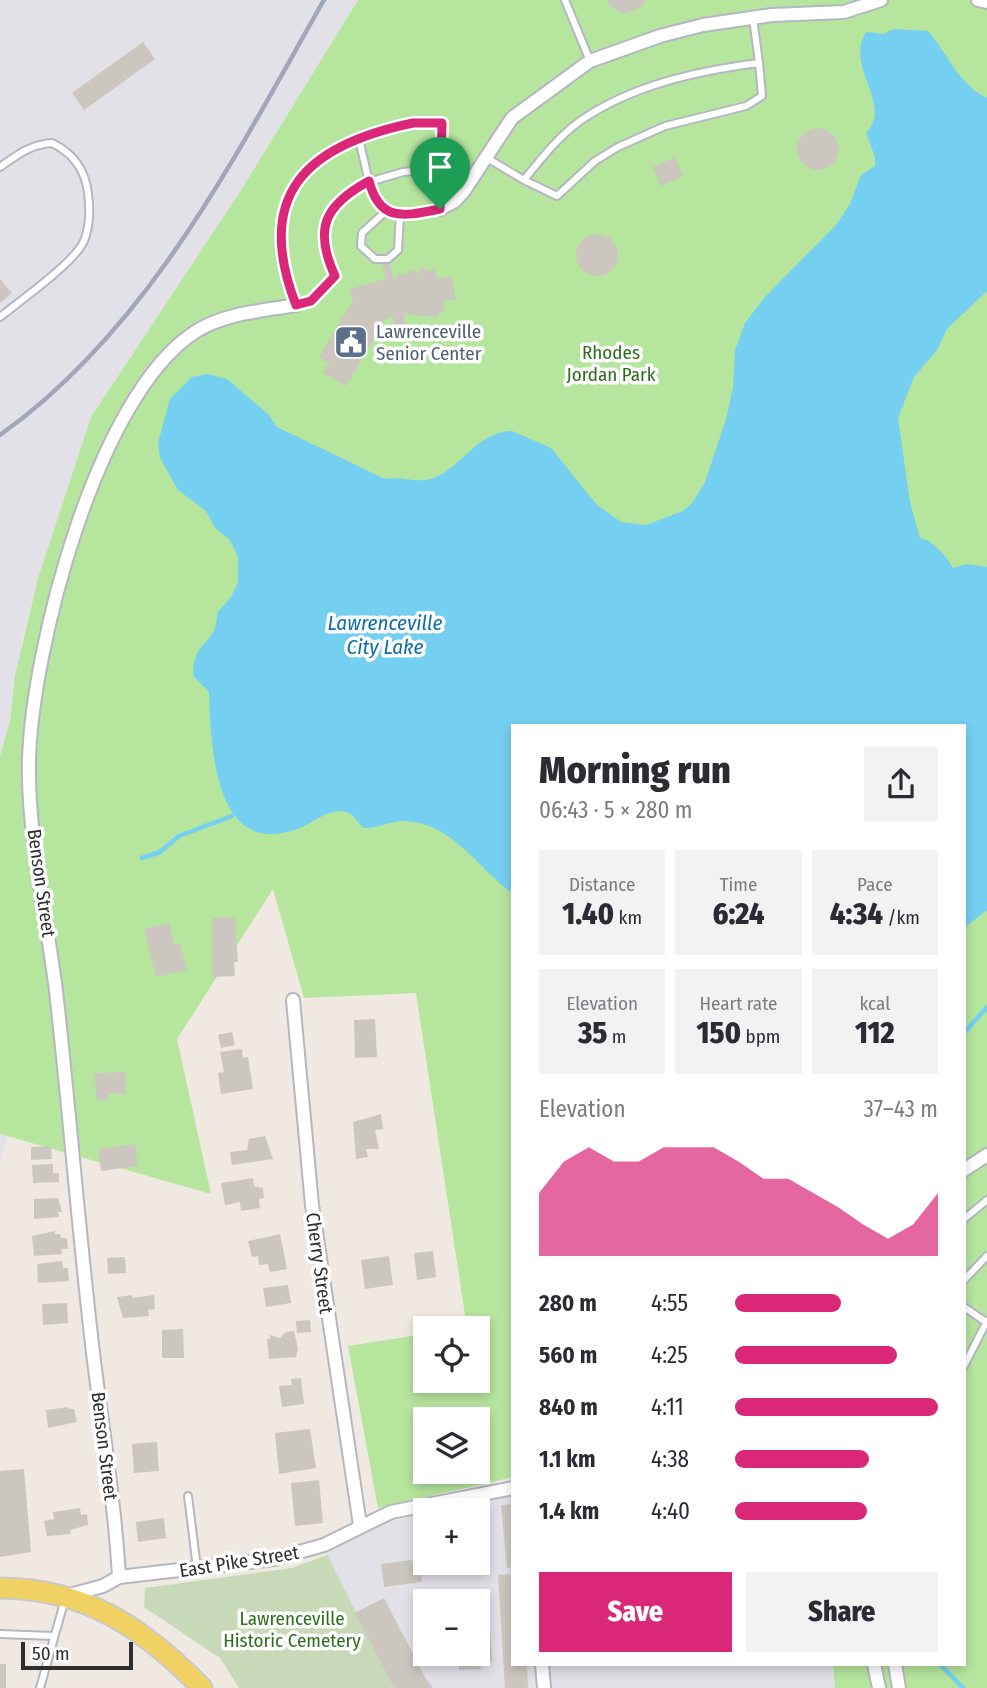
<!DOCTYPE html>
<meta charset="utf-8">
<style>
:root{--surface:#fff;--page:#f2f2f3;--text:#2b2b33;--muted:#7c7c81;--accent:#db2777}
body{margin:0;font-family:"Fira Sans Condensed",sans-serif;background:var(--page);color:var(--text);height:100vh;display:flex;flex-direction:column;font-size:26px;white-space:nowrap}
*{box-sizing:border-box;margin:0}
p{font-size:23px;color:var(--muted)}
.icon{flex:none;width:38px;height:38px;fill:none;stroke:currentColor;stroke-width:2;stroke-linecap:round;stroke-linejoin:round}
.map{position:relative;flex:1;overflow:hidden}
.drawer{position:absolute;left:511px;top:724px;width:455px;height:942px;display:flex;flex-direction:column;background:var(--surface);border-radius:0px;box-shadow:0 4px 10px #0003}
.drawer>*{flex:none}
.fabs{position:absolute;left:413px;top:1316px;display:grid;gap:14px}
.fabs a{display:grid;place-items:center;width:77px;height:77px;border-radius:0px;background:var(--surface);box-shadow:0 4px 10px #0003;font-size:35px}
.scale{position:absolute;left:21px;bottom:18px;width:112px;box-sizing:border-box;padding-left:7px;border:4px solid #2e2e2e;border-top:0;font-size:19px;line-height:24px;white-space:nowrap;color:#2e2e2e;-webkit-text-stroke:5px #fff;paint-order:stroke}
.pin{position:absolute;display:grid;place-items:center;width:60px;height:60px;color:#fff;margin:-72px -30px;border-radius:50% 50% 50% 0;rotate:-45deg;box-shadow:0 0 7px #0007}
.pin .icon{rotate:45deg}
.round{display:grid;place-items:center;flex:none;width:74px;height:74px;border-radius:0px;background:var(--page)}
.overview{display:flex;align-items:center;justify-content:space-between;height:119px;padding:0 28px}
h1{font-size:38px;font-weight:800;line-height:52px}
.figures{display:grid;grid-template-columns:repeat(3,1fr);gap:10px;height:119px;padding:7px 28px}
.figures div{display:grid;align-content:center;border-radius:0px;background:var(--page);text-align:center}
.figures b{font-size:30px;font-weight:800}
.figures small{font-size:19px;font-weight:400}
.figures p{font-size:19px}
.chart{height:196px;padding:14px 28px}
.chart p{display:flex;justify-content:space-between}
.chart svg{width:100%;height:126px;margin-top:7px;fill:var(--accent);opacity:.7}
.cta{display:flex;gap:14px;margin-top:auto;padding:14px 28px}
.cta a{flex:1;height:80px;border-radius:0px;background:var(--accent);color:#fff;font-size:28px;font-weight:800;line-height:80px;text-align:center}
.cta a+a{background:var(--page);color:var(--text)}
ul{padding:0 28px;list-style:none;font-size:23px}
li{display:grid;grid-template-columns:112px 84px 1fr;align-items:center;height:52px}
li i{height:18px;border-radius:9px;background:var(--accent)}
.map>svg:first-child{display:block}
</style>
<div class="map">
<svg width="987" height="1688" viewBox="0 0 987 1688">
<rect width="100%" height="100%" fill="#efe9e1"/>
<!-- industrial -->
<path fill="#e3e1e8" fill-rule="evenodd" d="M0,0H358L238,195L91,417L38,578L22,640L7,1139L0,1164Z
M513,1493V1664H833L835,1688H394L324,1551L363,1529L396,1517L425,1511V1563H478V1510H428ZM425,1601H478V1654H425Z"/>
<!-- green -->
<path fill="#b6e59e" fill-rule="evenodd" d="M358,0H987V1688H835L833,1664H964V726H513V1477L378,1508L348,1346L425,1334V1381H478V1328H467L416,993L304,998L273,889L177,1039L211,1194L0,1134V756L10,722L15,676L38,578L91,417L238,195ZM425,1419H478V1472H425Z"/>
<!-- cemetery -->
<path fill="#c8d9b8" d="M327,1555L394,1688H239L220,1658L144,1607L145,1588L292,1568Z"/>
<!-- water -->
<path fill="#75cff0" d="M894,29L928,31C949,55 957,83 987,98V291L947,329L937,350L914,377L898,418L910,502L920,538C933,540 947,557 953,568L965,564L987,567V910L964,928V726H513V894C478,869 454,824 406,821C391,820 378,829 363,828C358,823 354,815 349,813C333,806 317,820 304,826C214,866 211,748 209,692L193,676C193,671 193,664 195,659C202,638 217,641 217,613L231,597L238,583V557L230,540L215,528L206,511L178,490L160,458L158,443L170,399L192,377L207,374L227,379L268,414L277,427L385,479C402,476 418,484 434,478C462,467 477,432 512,431L551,448L597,505L621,522L646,525L683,511L693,502L705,482L726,419L733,388L735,350L745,323L765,297L836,225L850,204L861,175L875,166V157L866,133C894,105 844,67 866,32L883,34Z"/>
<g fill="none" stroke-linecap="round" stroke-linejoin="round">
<!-- stream -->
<path stroke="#75cff0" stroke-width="4.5" d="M142,858L160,852L179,836L232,816
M964,1033L987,1007
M940,1664L963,1688"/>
</g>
<!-- building -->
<path fill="#cbc7bf" d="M607,0H645L641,8L625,14L609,6Z
M143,42L155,59L84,110L72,93Z
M797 149a21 21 0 1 1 42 0a21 21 0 1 1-42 0Z
M675,157L683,176L661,186L653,167Z
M576 255a21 21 0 1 1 42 0a21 21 0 1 1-42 0Z
M389,261L394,280L400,272L406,276L410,269L418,274L421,267L428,271L435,269L437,279L451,275L456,299L443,302L445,311L439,313L438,317L410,315V313L404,314L406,323L395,326L392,317L386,319L346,386L323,373L329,363L319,357L353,300L350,289L384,279L386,282L382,263Z
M0,279L12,293L0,303Z
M235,917L238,962H234L235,976L212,977V918Z
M169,923L174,944L180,943L187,970L156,977L144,929Z
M375,1019L377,1057L355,1058L354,1020Z
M232,1032L235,1045L221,1048L218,1035Z
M242,1049L243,1058L248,1057L253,1089L221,1094L218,1073L224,1072L220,1052Z
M126,1072V1093L108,1094L109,1100L96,1101L95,1073Z
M381,1114L383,1129L375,1130L379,1149H366L368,1157L356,1159L353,1122Z
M265,1136L273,1159L232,1165L230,1152L247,1150L249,1139Z
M135,1144L138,1166L101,1171L98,1149Z
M51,1146L52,1159L31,1160V1147Z
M53,1164V1173H59V1182L33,1183L32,1165Z
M253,1178L254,1186L263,1188L264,1198L259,1199L260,1208L241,1211L240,1202L225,1205L221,1183Z
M58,1198L62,1212H58L59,1217L34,1219V1199Z
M55,1231V1234H60L61,1238H67L68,1249H61L62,1254L34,1256L32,1236Z
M280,1234L287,1269L270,1272L268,1264L259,1265L258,1256L252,1257L248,1241Z
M433,1251L436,1277L417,1280L414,1253Z
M389,1256L393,1285L365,1289L361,1260Z
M125,1257L126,1273L108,1274L107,1258Z
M62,1261L63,1268H68L69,1281L38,1283L37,1264Z
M288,1285L291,1303L266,1307L263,1288Z
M132,1295L133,1298L154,1295L155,1309L148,1310L149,1316L123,1318L117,1297Z
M67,1303L68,1323L43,1325L42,1304Z
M310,1320L311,1332L297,1333L296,1321Z
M183,1329L184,1358H162V1330Z
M294,1331L298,1349L296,1357L269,1359L267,1339H270V1335L280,1338L286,1332Z
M301,1378L304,1404L282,1407L279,1386L292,1385L291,1379Z
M68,1407L69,1409H74L77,1422L48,1428L46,1410Z
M310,1429L316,1468L279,1474L275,1433Z
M157,1442L159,1471L134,1473L132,1444Z
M24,1469L31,1552L0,1557V1471Z
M319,1480L323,1523L295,1526L291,1483Z
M513,1504V1567L507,1568L501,1505Z
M80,1508L81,1515L87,1514L88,1525L70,1530L71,1534L47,1536L44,1521L54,1519L53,1512Z
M164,1518L166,1538L138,1542L136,1522Z
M412,1560L414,1574L421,1573L422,1582L384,1587L381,1564Z
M513,1574V1664H527L528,1688H505L498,1575Z
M488,1595L492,1662L481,1663V1669L459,1670V1664L441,1665V1654H478V1601H438V1598Z
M384,1598L426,1679L433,1688H394L355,1613Z
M0,1664H6V1688H0Z"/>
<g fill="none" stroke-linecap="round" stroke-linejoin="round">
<!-- lane casing -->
<g stroke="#b4b7c1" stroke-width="10">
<path id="lane" d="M565,0L590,61
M359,139L369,182C325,205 313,228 335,276L311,301L296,305C290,290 283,275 281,259C265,164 364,124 441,123L440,168L403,172L369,182C381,223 404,217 440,209V168
M487,158L524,180C541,159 558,137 580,121C632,85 697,71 759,63L753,18
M0,167C17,155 31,144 52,143C73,153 85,169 88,193C90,208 90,226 84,241C75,262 20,301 0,317
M524,180L557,196L595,161L618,147L665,126L746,106L762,96L759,63
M385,212L362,233L361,246L375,259H388L398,250L400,214
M964,1219L987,1200
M964,1280L987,1256
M964,1307L986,1322
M964,1366L987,1321
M188,1496L197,1568
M0,1634L54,1636
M40,1688L65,1599"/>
</g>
<!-- street casing -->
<g stroke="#b4b7c1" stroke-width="16">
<path id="street" d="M978,0L987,2
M440,209L455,201L464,191L512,118L590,61L660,36L703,25L772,15L844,12L881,0
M293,1000L312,1205L360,1525
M964,1170L987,1155
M119,1577C115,1505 103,1433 94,1361C79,1238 70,1114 56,991C47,918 27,833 29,760C32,649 97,395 195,332C224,313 263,311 296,305
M66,1596L103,1586L119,1577L274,1559L324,1545L391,1512L513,1488
M542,1664L544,1688
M874,1664L879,1688
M895,1664L899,1688"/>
</g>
<!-- primary casing -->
<g stroke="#c9c9c9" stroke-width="23">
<path id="primary" d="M0,1588C85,1588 145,1629 202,1688"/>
</g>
<!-- lane -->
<use href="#lane" stroke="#fff" stroke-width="6"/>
<!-- street -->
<use href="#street" stroke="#fff" stroke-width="12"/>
<!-- primary -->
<use href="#primary" stroke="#f2d163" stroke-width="19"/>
<!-- rail -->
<path stroke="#a3a6b8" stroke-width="4.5" d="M0,435C150,328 235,156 324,0"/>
</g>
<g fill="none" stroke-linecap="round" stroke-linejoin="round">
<!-- route casing -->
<g stroke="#fff" stroke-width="14">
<path id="route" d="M413,123H442L440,209C404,216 380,223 369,181C325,205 313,228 335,276L311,301L296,305C253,194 307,145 413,123Z"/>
</g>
<!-- route -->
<use href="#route" stroke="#db2777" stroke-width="9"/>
</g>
<!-- icons -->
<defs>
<g id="civic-square" transform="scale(1.75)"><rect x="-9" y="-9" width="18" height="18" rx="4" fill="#5c6f8a" stroke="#fff"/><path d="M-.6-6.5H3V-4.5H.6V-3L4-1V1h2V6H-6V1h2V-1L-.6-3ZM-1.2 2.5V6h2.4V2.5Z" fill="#fff"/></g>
</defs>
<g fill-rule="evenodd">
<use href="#civic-square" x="351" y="342"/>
</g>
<g text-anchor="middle" stroke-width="7" stroke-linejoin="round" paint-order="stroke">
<!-- service labels -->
<g font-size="19" fill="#4e5e75" stroke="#fff" text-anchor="start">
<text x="376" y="338">Lawrenceville<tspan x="376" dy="22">Senior Center</tspan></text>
</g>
<!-- park labels -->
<g font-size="19" fill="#2c6e1b" stroke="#fff">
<text x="611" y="359">Rhodes<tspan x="611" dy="22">Jordan Park</tspan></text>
<text x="292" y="1625">Lawrenceville<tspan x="292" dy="22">Historic Cemetery</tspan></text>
</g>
<!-- street labels -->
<g font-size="19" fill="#2e2e2e" stroke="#fff">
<text transform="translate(42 883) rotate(82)" y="7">Benson Street</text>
<text transform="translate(320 1263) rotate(82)" y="7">Cherry Street</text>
<text transform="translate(105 1446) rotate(83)" y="7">Benson Street</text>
<text transform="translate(239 1561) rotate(-9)" y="7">East Pike Street</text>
</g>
<!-- water labels -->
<g font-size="21" font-style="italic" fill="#0d6fa3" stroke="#fff">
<text x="385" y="630">Lawrenceville<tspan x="385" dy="24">City Lake</tspan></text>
</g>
</g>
</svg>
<div class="fabs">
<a><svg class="icon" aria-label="locate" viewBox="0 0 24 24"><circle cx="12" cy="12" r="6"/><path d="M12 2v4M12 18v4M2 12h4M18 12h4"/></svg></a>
<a><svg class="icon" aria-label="layers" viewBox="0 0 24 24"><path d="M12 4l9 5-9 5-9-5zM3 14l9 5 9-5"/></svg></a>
<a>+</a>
<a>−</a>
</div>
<div class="scale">50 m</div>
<div class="pin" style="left:440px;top:209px;background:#1e9e55"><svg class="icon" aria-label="arrive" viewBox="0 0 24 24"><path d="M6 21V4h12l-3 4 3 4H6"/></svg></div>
<section class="drawer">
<div class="overview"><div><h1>Morning run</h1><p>06:43 · 5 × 280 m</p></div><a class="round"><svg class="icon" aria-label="share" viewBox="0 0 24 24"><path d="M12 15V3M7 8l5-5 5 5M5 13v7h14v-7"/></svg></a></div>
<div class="figures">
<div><p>Distance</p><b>1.40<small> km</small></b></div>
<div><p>Time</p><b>6:24</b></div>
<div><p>Pace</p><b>4:34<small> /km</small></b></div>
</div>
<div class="figures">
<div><p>Elevation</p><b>35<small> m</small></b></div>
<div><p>Heart rate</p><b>150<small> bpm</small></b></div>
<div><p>kcal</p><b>112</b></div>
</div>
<div class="chart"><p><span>Elevation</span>37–43 m</p>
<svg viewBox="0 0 160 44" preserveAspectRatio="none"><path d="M0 44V22L10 11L20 6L30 11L40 11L50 6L60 6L70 6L80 11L90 17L100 17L110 22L120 27L130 33L140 38L150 33L160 22V44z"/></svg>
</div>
<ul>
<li><b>280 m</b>4:55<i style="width:52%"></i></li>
<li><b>560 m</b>4:25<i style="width:80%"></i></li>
<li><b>840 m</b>4:11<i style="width:100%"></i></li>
<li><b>1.1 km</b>4:38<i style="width:66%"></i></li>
<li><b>1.4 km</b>4:40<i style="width:65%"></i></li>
</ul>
<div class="cta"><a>Save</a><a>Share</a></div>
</section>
</div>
